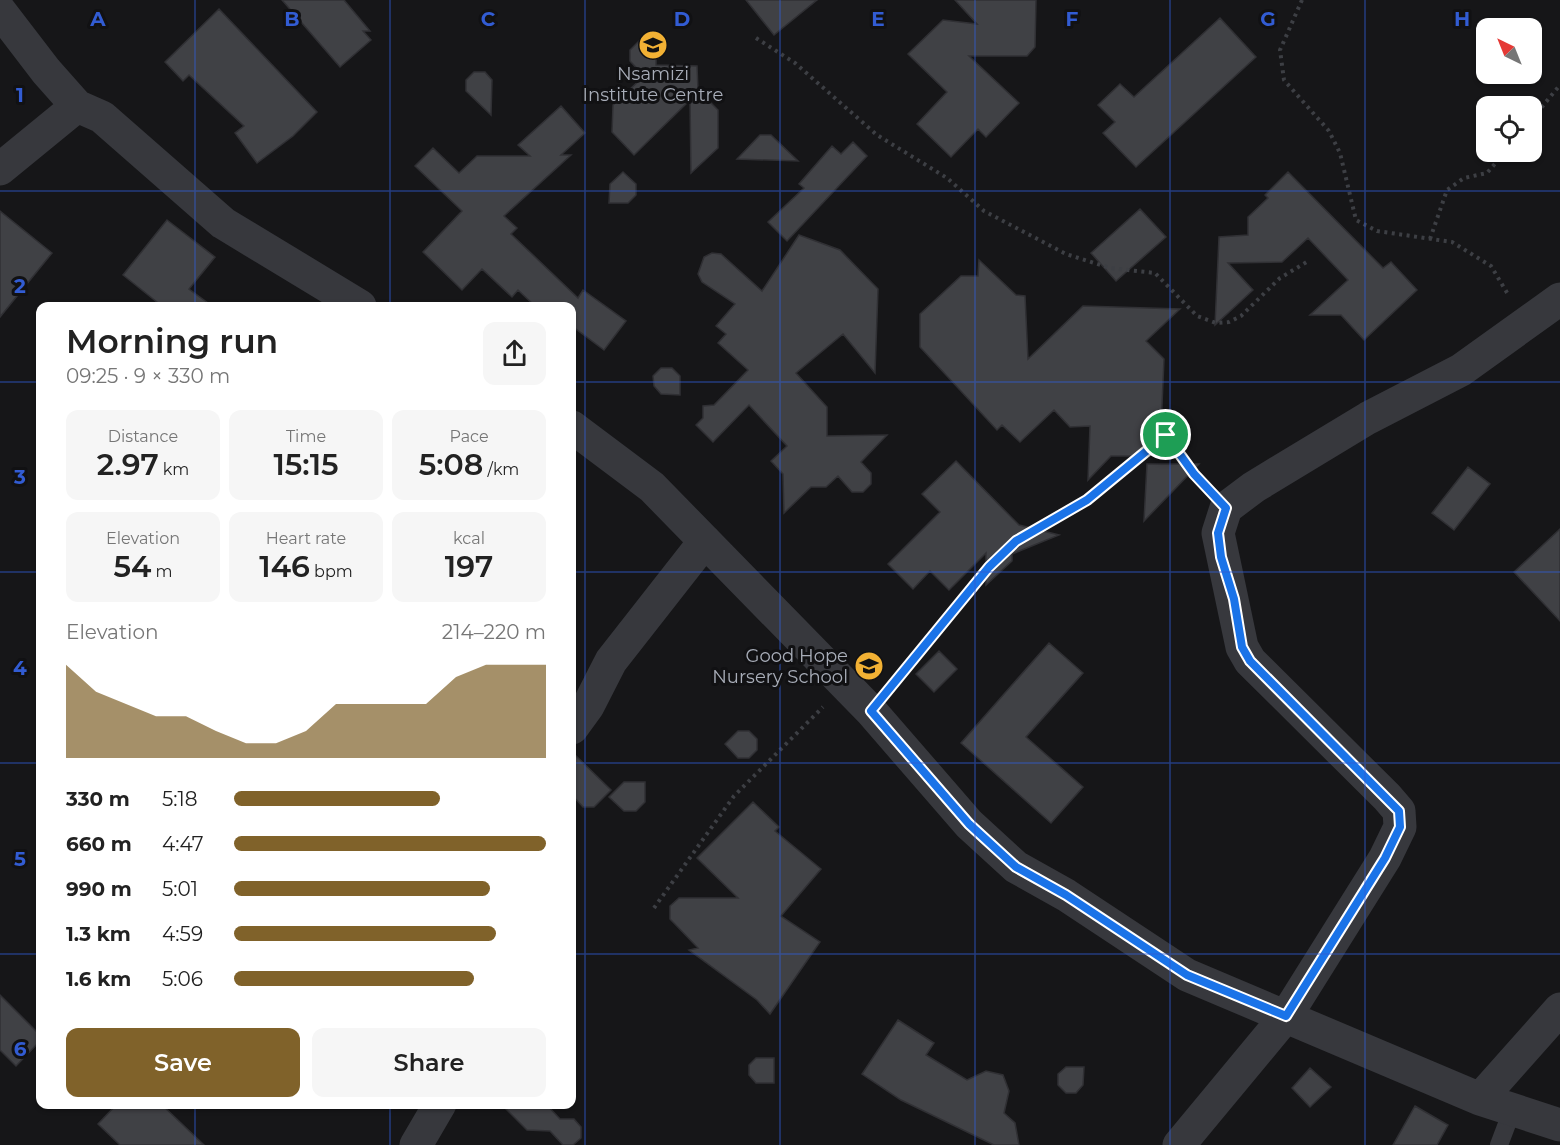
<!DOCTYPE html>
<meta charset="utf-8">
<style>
:root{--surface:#fff;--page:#f6f6f6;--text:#222;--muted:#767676;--accent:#80622a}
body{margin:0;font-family:Montserrat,sans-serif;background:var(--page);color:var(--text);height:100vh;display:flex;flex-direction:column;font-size:22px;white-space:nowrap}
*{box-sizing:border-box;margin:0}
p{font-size:20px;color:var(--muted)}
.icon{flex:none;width:33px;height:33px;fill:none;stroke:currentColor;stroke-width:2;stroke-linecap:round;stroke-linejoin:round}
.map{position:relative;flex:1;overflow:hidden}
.side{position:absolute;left:36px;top:302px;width:540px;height:807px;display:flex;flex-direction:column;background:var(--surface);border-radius:12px;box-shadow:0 2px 4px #0004}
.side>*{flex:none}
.needle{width:39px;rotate:317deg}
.buttons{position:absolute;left:1476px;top:18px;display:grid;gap:12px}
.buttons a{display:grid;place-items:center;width:66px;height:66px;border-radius:12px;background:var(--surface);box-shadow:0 2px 4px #0004;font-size:30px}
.pin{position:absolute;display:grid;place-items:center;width:51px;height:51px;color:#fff;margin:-26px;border:3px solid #fff;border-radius:50%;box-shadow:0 2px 6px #0007}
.round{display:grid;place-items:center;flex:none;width:63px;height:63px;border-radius:12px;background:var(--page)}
.overview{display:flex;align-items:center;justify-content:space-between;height:102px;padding:0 30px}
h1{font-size:33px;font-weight:600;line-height:45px}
.metrics{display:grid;grid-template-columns:repeat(3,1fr);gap:9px;height:102px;padding:6px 30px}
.metrics div{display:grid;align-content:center;border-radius:12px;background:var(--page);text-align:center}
.metrics b{font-size:30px;font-weight:600}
.metrics small{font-size:16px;font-weight:400}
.metrics p{font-size:16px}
.chart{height:168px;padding:12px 30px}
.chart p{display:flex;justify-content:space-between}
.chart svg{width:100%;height:108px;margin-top:6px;fill:var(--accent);opacity:.7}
.button{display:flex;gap:12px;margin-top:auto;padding:12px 30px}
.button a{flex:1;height:69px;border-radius:12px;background:var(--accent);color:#fff;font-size:24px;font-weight:600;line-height:69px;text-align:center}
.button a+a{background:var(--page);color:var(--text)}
ul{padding:0 30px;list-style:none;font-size:20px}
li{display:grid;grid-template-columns:96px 72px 1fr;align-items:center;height:45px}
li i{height:15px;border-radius:8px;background:var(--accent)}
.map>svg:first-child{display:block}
</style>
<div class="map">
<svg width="1560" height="1145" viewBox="0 0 1560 1145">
<rect width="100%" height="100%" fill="#161618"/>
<!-- building -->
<path fill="#404145" stroke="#303034" stroke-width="1.5" d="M282,0H344L370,31H363L371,40L340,67Z
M746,0H817L774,35Z
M955,0H1036L1035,47L1027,56H969L1019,103L986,137L978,129L951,157L917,124L947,92L908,54L943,20L977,24Z
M219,9L317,112L293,136L257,163L235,133L244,126L189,75L183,81L165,62Z
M1220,18L1256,57L1136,167L1103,133L1115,122L1098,105L1120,84L1134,97Z
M643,37L656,50V65L697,66L698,90L718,110V148L691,173L690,100L634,155L612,132L613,105L644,76L630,61V50Z
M474,72H485L492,80L491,115L466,91V80Z
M561,106L585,133L561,155H571L504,216L517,228L511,234L578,298L583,290L626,321L604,350L572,326V306H535L518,290L512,297L482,269L462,290L423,252L462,211L415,166L433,148L459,173L477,156H530L518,145Z
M760,135H771L798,161L737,159Z
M853,142L867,156L787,241L768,222L804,188L799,184L832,146L841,154Z
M623,172L636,184V195L628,203H609L610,184Z
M1288,172L1383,268L1391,262L1417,290L1364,340L1341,315H1310L1348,280L1308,238L1282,262L1228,263L1253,290L1215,325L1219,237L1248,235V217L1268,198L1265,195Z
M1140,209L1166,237L1116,281L1091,253Z
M0,211L52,253L0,317Z
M167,220L215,257L189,289L212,306H162L123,275Z
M799,235L840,250L878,289L875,373L843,334L796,373L827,407V436L887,435L861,462L871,473V484L863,492H852L838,476L826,487H811L784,513L783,474L771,461L787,446L749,405L713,442L696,425L703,418V406L714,405L748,370L718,343L726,334L716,326L735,304L702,282L698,274L704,257L712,253L721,254L762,291Z
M979,260L1016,295L1025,296L1028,359L1083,306L1180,309L1146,341L1164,359L1161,428L1134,456H1111L1088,480L1090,426L1070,427L1054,410L1020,442L1002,425L997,430L920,347V314L961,276H978Z
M661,368H672L680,376V395L661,394L654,386L653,376Z
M956,461L1019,525L1059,535L1012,554V561L986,585V553L949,590L930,571L913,589L888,564L940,512L922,494Z
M1147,464H1199L1144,521Z
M1468,467L1490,484L1454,530L1432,513Z
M1560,529V621L1514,572Z
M1049,643L1083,673L1026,737L1083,787L1051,823L961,743Z
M939,651L957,669L934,692L916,674Z
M738,731H749L757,739V750L749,758H738L725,744Z
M572,752L611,790L594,807H583L572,795Z
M624,782H645V802L636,811H624L609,797Z
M753,802L779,827L775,831L821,869L781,916L820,942L770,1014L757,1000L689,950L698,948L670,919V906L679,898H738L697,858Z
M0,995L40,1035V1041L16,1066L0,1050Z
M898,1020L934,1043L926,1055L967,1080L986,1071L1003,1075L1009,1091L1004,1113L1015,1123L1019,1145H994L901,1100L862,1074Z
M756,1058H774V1083H756L749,1075V1065Z
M1066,1067H1084L1083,1085L1076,1093H1066L1058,1085V1074Z
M1310,1068L1331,1087L1310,1107L1292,1088Z
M117,1104H161L204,1145H120L98,1124Z
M501,1104H546L560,1119H574L581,1127V1138L573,1145H563L550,1131L527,1130Z
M1415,1106L1448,1125L1437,1145H1393Z"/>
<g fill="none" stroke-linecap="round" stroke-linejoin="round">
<!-- path -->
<path stroke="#3d3f44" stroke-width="4" stroke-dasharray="3 4.5" stroke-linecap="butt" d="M1302,0L1280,50L1284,80L1329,131L1340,153L1356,220L1377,231L1452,242L1491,266L1509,296
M756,38L795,63L877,135L947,178L984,211L1066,254L1110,268L1155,273L1197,316L1216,323L1229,322L1241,316L1280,278L1310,260
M1532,119L1560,85
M1430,239L1447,190L1464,178L1487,173L1505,152
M1166,435L1204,484
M893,685L989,567L1016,541L1087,500L1180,426
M654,908L734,796L823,707"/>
<!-- service -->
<path stroke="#37383d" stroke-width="18" d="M1499,1145L1513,1108"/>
<!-- minor -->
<path stroke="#37383d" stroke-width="33" d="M0,11L46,71L77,106L102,117L223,223L360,306
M0,169L77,106
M572,427L652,487L871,711L969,824L1016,867L1066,895L1187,975L1480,1099L1560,1125
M572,728L588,706L611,661L705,541
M1480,1099L1560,1009
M416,1145L440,1104
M1179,1145L1286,1016L1385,858L1400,827L1399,811L1387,797L1250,661L1242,647L1218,533L1226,508L1254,487L1368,418L1461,370L1560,299"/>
</g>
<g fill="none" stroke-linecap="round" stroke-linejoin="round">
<!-- route casing -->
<g stroke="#fff" stroke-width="12">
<path id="route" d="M1166,435L1194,474L1226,508L1218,533L1221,557L1234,599L1242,647L1250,661L1399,811L1400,827L1385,858L1286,1016L1187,975L1066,895L1016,867L969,824L871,711L989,567L1016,541L1087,500Z"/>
</g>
<!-- route -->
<use href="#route" stroke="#1a73e8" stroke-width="8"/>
</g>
<!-- grid -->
<path fill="none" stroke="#325cd3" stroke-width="1.5" stroke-opacity="0.55" d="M195,0V306M390,0V306M585,0V1145M780,0V1145M975,0V1145M1170,0V1145M1365,0V1145M0,191H1560M0,382H40M572,382H1560M0,572H40M572,572H1560M0,763H40M572,763H1560M0,954H40M572,954H1560M195,1104V1145M390,1104V1145"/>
<!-- icons -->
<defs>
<g id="school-disc" transform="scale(1.5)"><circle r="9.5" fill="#f2b134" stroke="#111113"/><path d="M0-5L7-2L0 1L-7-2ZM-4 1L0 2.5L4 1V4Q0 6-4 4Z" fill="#111"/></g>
</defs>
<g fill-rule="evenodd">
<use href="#school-disc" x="653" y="45"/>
<use href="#school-disc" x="869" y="666"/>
</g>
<g text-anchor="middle" stroke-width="6" stroke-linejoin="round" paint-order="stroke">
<!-- poi labels -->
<g font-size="18" fill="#a8adb8" stroke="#111113">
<text x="653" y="80">Nsamizi<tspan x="653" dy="21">Institute Centre</tspan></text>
<text x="848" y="662" text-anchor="end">Good Hope<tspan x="848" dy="21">Nursery School</tspan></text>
</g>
</g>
<g font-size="20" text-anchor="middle" font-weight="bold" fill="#325cd3" stroke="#111113" stroke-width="6" stroke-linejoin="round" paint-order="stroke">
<text x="98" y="26">A</text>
<text x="292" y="26">B</text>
<text x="488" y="26">C</text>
<text x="682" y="26">D</text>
<text x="878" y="26">E</text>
<text x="1072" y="26">F</text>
<text x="1268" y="26">G</text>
<text x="1462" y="26">H</text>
<text x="20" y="102">1</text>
<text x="20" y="293">2</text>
<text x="20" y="484">3</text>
<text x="20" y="675">4</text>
<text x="20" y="866">5</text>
<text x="20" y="1056">6</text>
</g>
</svg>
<div class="buttons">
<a><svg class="needle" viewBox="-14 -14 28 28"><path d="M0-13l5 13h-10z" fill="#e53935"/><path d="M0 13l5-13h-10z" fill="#767676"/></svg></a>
<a><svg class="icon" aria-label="locate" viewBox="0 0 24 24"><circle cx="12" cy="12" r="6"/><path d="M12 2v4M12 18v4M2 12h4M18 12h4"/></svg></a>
</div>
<div class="pin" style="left:1166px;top:435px;background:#1e9e55"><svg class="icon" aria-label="arrive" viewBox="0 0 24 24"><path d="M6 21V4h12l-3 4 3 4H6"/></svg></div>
<section class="side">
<div class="overview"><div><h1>Morning run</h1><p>09:25 · 9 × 330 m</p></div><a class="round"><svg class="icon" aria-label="share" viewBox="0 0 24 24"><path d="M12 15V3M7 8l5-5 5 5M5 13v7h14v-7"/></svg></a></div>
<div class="metrics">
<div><p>Distance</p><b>2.97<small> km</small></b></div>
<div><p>Time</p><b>15:15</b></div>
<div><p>Pace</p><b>5:08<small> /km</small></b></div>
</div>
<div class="metrics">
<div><p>Elevation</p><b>54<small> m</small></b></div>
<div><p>Heart rate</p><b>146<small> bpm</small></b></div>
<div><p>kcal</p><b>197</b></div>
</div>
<div class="chart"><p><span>Elevation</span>214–220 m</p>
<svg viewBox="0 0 160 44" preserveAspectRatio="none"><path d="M0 44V6L10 17L20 22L30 27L40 27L50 33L60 38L70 38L80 33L90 22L100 22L110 22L120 22L130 11L140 6L150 6L160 6V44z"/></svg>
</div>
<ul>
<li><b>330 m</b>5:18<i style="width:66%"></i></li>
<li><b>660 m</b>4:47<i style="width:100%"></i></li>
<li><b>990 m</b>5:01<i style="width:82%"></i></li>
<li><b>1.3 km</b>4:59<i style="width:84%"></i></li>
<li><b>1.6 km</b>5:06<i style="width:77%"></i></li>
</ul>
<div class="button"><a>Save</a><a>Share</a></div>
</section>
</div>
